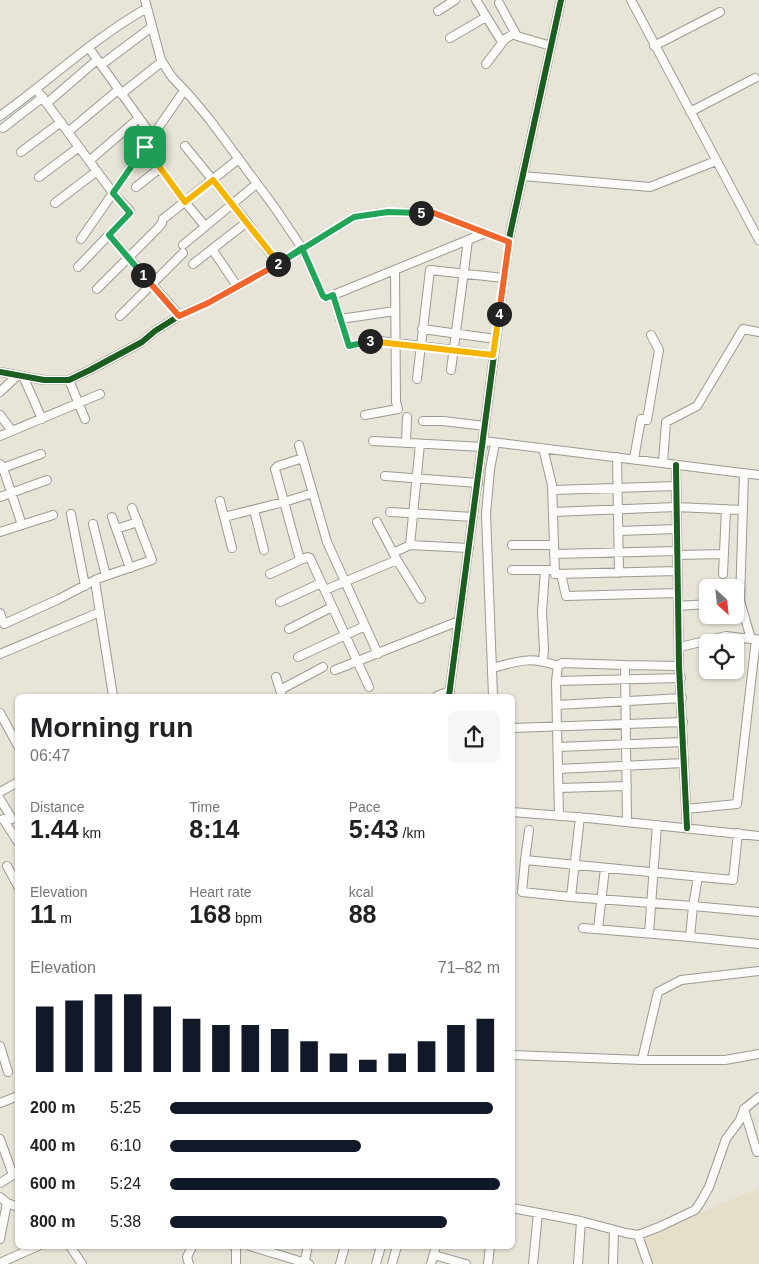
<!DOCTYPE html>
<meta charset="utf-8">
<style>
:root{--surface:#fff;--page:#f6f6f6;--text:#202124;--muted:#757577;--accent:#111827}
body{margin:0;font-family:Arial,sans-serif;background:var(--page);color:var(--text);height:100vh;display:flex;flex-direction:column;font-size:19px;white-space:nowrap}
*{box-sizing:border-box;margin:0}
p{font-size:16px;color:var(--muted)}
.icon{flex:none;width:28px;height:28px;fill:none;stroke:currentColor;stroke-width:2;stroke-linecap:round;stroke-linejoin:round}
.map{position:relative;flex:1;overflow:hidden}
.details{position:absolute;left:15px;top:694px;width:500px;height:555px;display:flex;flex-direction:column;background:var(--surface);border-radius:8px;box-shadow:0 1px 4px #0004}
.details>*{flex:none}
.needle{width:32px;rotate:153deg}
.buttons{position:absolute;left:699px;top:579px;display:grid;gap:10px}
.buttons a{display:grid;place-items:center;width:45px;height:45px;border-radius:8px;background:var(--surface);box-shadow:0 1px 4px #0004;font-size:25px}
.pin{position:absolute;display:grid;place-items:center;width:42px;height:42px;color:#fff;margin:-21px;border-radius:10px;box-shadow:0 2px 8px #0006}
.km{position:absolute;width:25px;height:25px;margin:-12px;border-radius:50%;background:#222;color:#fff;font-size:14px;line-height:25px;text-align:center}
.round{display:grid;place-items:center;flex:none;width:52px;height:52px;border-radius:8px;background:var(--page)}
.summary{display:flex;align-items:center;justify-content:space-between;height:85px;padding:0 15px}
h1{font-size:28px;font-weight:800;line-height:38px}
.metrics{display:grid;grid-template-columns:repeat(3,1fr);gap:8px;height:85px;padding:5px 15px}
.metrics div{display:grid;align-content:center}
.metrics b{font-size:25px;font-weight:800}
.metrics small{font-size:14px;font-weight:400}
.metrics p{font-size:14px}
.chart{height:140px;padding:10px 15px}
.chart p{display:flex;justify-content:space-between}
.chart svg{width:100%;height:90px;margin-top:5px;stroke:var(--accent);stroke-width:6}
ul{padding:0 15px;list-style:none;font-size:16px}
li{display:grid;grid-template-columns:80px 60px 1fr;align-items:center;height:38px}
li i{height:12px;border-radius:6px;background:var(--accent)}
.map>svg:first-child{display:block}
</style>
<div class="map">
<svg width="759" height="1264" viewBox="0 0 759 1264">
<rect width="100%" height="100%" fill="#e8e4d7"/>
<!-- built -->
<path fill="#e5dec8" d="M759,1188V1264H653L643,1237Z"/>
<g fill="none" stroke-linecap="round" stroke-linejoin="round">
<!-- minor casing -->
<g stroke="#9d9a91" stroke-width="10">
<path id="minor" d="M145,0L161,60L172,77L190,96L210,120L275,208L302,248L323,296L326,298L485,233
M476,0L502,42
M631,0L759,240
M499,3L517,36L551,46
M438,11L455,0
M450,38L486,17
M654,46L720,12
M89,48L152,136
M486,64L505,39L515,33
M101,65L149,29
M36,89L113,193L130,211V213L78,267
M121,94L159,64
M47,103L97,60
M690,112L755,78
M0,116C49,81 94,38 147,8
M3,128L43,97
M68,132L118,90
M185,146L247,222L278,264
M145,147L185,202L205,226
M21,152L61,122
M89,161L139,118
M523,176L650,187L716,161
M39,177L79,147
M136,187L160,168
M55,203L97,171
M109,235L179,315
M81,239L181,95
M183,245L254,186
M212,249L237,286
M193,264L247,222
M97,289L158,228L162,223L163,219L236,161
M333,295L349,346L370,341H380L493,355
M120,316L183,253
M340,319L395,311
M422,329L496,339
M451,370L468,240
M0,372L44,380H69L90,370L142,342L155,331L182,314L208,303L278,264L354,217L388,212L434,213L509,242
M23,376L42,419
M417,379L430,270L504,278
M69,380L85,419
M0,392L18,375
M0,415L12,431
M365,415L398,409L396,402L395,270
M423,421H443L485,426
M0,436L100,394
M373,441L483,447
M484,441L759,475
M406,443L407,417
M299,445L327,542L378,654
M543,448L552,485L555,574L677,571
M617,457L619,573
M634,459L641,419L647,420L659,350L651,335
M663,463L666,422L697,406L743,329L759,332
M0,464L3,468L22,525
M676,465L679,666L687,828
M0,469L41,454
M385,476L478,483
M553,490L676,486
M0,497L47,480
M220,501L232,548
M254,510L264,550
M390,512L473,517
M553,512L676,507L743,510
M71,514L85,586
M112,517L130,568
M224,517L284,502L313,493
M377,522L397,560L421,599
M93,524L106,576
M116,529L138,522
M618,531L677,529
M0,532L53,515
M410,545L420,444
M512,545H554
M393,553L410,545L469,548
M554,554L677,551
M677,555L724,554
M300,560L275,469L278,466L303,458
M512,570H550
M270,574L305,558L308,557L310,558L369,687
M561,574L566,596L677,593
M723,574L726,509
M95,581L113,696
M325,590L397,560
M280,602L321,583
M678,606L708,604
M0,613L4,624L59,599L97,579L152,560L132,508
M289,629L332,607
M680,647L726,636L751,639L740,601L744,473
M0,654L100,612
M298,657L365,626
M543,661L544,649L542,612L545,570
M492,668C521,661 527,656 558,666
M335,670L459,621
M276,677L282,696
M556,681L681,678
M280,690L323,667
M437,696L450,691
M449,696L510,234L561,0
M493,696L486,514L490,469L495,443
M557,705L682,698
M0,713L18,746
M512,728L683,722
M558,747L683,742
M558,769L684,763
M559,788L627,786
M0,792L18,782
M0,799L12,819
M686,809L737,804L756,639H751
M512,812L588,818L759,836
M559,816L556,681L558,666L562,663L625,665
M580,817L571,897L693,906L690,937L583,928
M3,819L18,842
M627,822L625,665L679,666
M525,860L529,830
M7,866L18,886
M698,877L693,906L759,912
M571,897L522,892L525,860L733,880L738,833
M598,929L605,868
M649,933L657,825
M690,937L759,944
M0,1046L8,1072
M512,1055L642,1060H725L759,1054
M642,1060L658,992L681,980L759,971
M0,1103L18,1096
M744,1109L757,1152
M0,1139L13,1175
M0,1183L18,1172
M0,1197L7,1203L18,1207
M512,1208L581,1221L626,1233L638,1235L659,1227L695,1210L700,1203L709,1187L726,1139L740,1120L744,1109L759,1097
M638,1235L648,1264
M0,1239L7,1203
M70,1246L82,1264
M250,1246L309,1264
M434,1255L466,1264
M0,1263L38,1246
M189,1264L187,1257L191,1249V1246
M236,1264V1246
M304,1264L308,1246
M340,1264L345,1246
M376,1264L381,1246
M392,1264L397,1246
M431,1264L436,1246
M488,1264L490,1246
M533,1264L538,1213
M578,1264L581,1221
M613,1264L614,1231"/>
</g>
<!-- minor -->
<use href="#minor" stroke="#fcfbf9" stroke-width="8"/>
<!-- cycleway casing -->
<g stroke="#fff" stroke-width="9">
<path id="cycleway" d="M0,372L44,380H69L90,370L142,342L155,331L182,314L208,303L278,264L354,217L388,212L434,213L509,242
M676,465L679,666L687,828
M449,696L510,234L561,0"/>
</g>
<!-- cycleway -->
<use href="#cycleway" stroke="#1b5e20" stroke-width="6"/>
</g>
<g fill="none" stroke-linecap="round" stroke-linejoin="round">
<!-- split-1 casing -->
<g stroke="#fff" stroke-width="10">
<path id="split-1" d="M143,275L109,235L130,213L113,193L145,147"/>
</g>
<!-- split-2 casing -->
<g stroke="#fff" stroke-width="10">
<path id="split-2" d="M143,275L179,316L208,303L278,264"/>
</g>
<!-- split-3 casing -->
<g stroke="#fff" stroke-width="10">
<path id="split-3" d="M278,264L302,248L323,296L326,298L333,295L349,346L370,341"/>
</g>
<!-- split-4 casing -->
<g stroke="#fff" stroke-width="10">
<path id="split-4" d="M370,341L493,355L499,314"/>
</g>
<!-- split-5 casing -->
<g stroke="#fff" stroke-width="10">
<path id="split-5" d="M421,213H434L509,242L499,314"/>
</g>
<!-- split-6 casing -->
<g stroke="#fff" stroke-width="10">
<path id="split-6" d="M273,256L278,264L354,217L388,212L421,213"/>
</g>
<!-- split-7 casing -->
<g stroke="#fff" stroke-width="10">
<path id="split-7" d="M145,147L185,202L213,180L273,256"/>
</g>
<!-- split-1 -->
<use href="#split-1" stroke="#22a559" stroke-width="6"/>
<!-- split-2 -->
<use href="#split-2" stroke="#f0652b" stroke-width="6"/>
<!-- split-3 -->
<use href="#split-3" stroke="#22a559" stroke-width="6"/>
<!-- split-4 -->
<use href="#split-4" stroke="#f5b400" stroke-width="6"/>
<!-- split-5 -->
<use href="#split-5" stroke="#f0652b" stroke-width="6"/>
<!-- split-6 -->
<use href="#split-6" stroke="#22a559" stroke-width="6"/>
<!-- split-7 -->
<use href="#split-7" stroke="#f5b400" stroke-width="6"/>
</g>
</svg>
<div class="buttons">
<a><svg class="needle" viewBox="-14 -14 28 28"><path d="M0-13l5 13h-10z" fill="#e53935"/><path d="M0 13l5-13h-10z" fill="#757577"/></svg></a>
<a><svg class="icon" aria-label="locate" viewBox="0 0 24 24"><circle cx="12" cy="12" r="6"/><path d="M12 2v4M12 18v4M2 12h4M18 12h4"/></svg></a>
</div>
<div class="pin" style="left:145px;top:147px;background:#1e9e55"><svg class="icon" aria-label="arrive" viewBox="0 0 24 24"><path d="M6 21V4h12l-3 4 3 4H6"/></svg></div>
<b class="km" style="left:143px;top:275px">1</b>
<b class="km" style="left:278px;top:264px">2</b>
<b class="km" style="left:370px;top:341px">3</b>
<b class="km" style="left:499px;top:314px">4</b>
<b class="km" style="left:421px;top:213px">5</b>
<section class="details">
<div class="summary"><div><h1>Morning run</h1><p>06:47</p></div><a class="round"><svg class="icon" aria-label="share" viewBox="0 0 24 24"><path d="M12 15V3M7 8l5-5 5 5M5 13v7h14v-7"/></svg></a></div>
<div class="metrics">
<div><p>Distance</p><b>1.44<small> km</small></b></div>
<div><p>Time</p><b>8:14</b></div>
<div><p>Pace</p><b>5:43<small> /km</small></b></div>
</div>
<div class="metrics">
<div><p>Elevation</p><b>11<small> m</small></b></div>
<div><p>Heart rate</p><b>168<small> bpm</small></b></div>
<div><p>kcal</p><b>88</b></div>
</div>
<div class="chart"><p><span>Elevation</span>71–82 m</p>
<svg viewBox="0 0 160 44" preserveAspectRatio="none"><path d="M5 44V12M15 44V9M25 44V6M35 44V6M45 44V12M55 44V18M65 44V21M75 44V21M85 44V23M95 44V29M105 44V35M115 44V38M125 44V35M135 44V29M145 44V21M155 44V18"/></svg>
</div>
<ul>
<li><b>200 m</b>5:25<i style="width:98%"></i></li>
<li><b>400 m</b>6:10<i style="width:58%"></i></li>
<li><b>600 m</b>5:24<i style="width:100%"></i></li>
<li><b>800 m</b>5:38<i style="width:84%"></i></li>
</ul>
</section>
</div>
